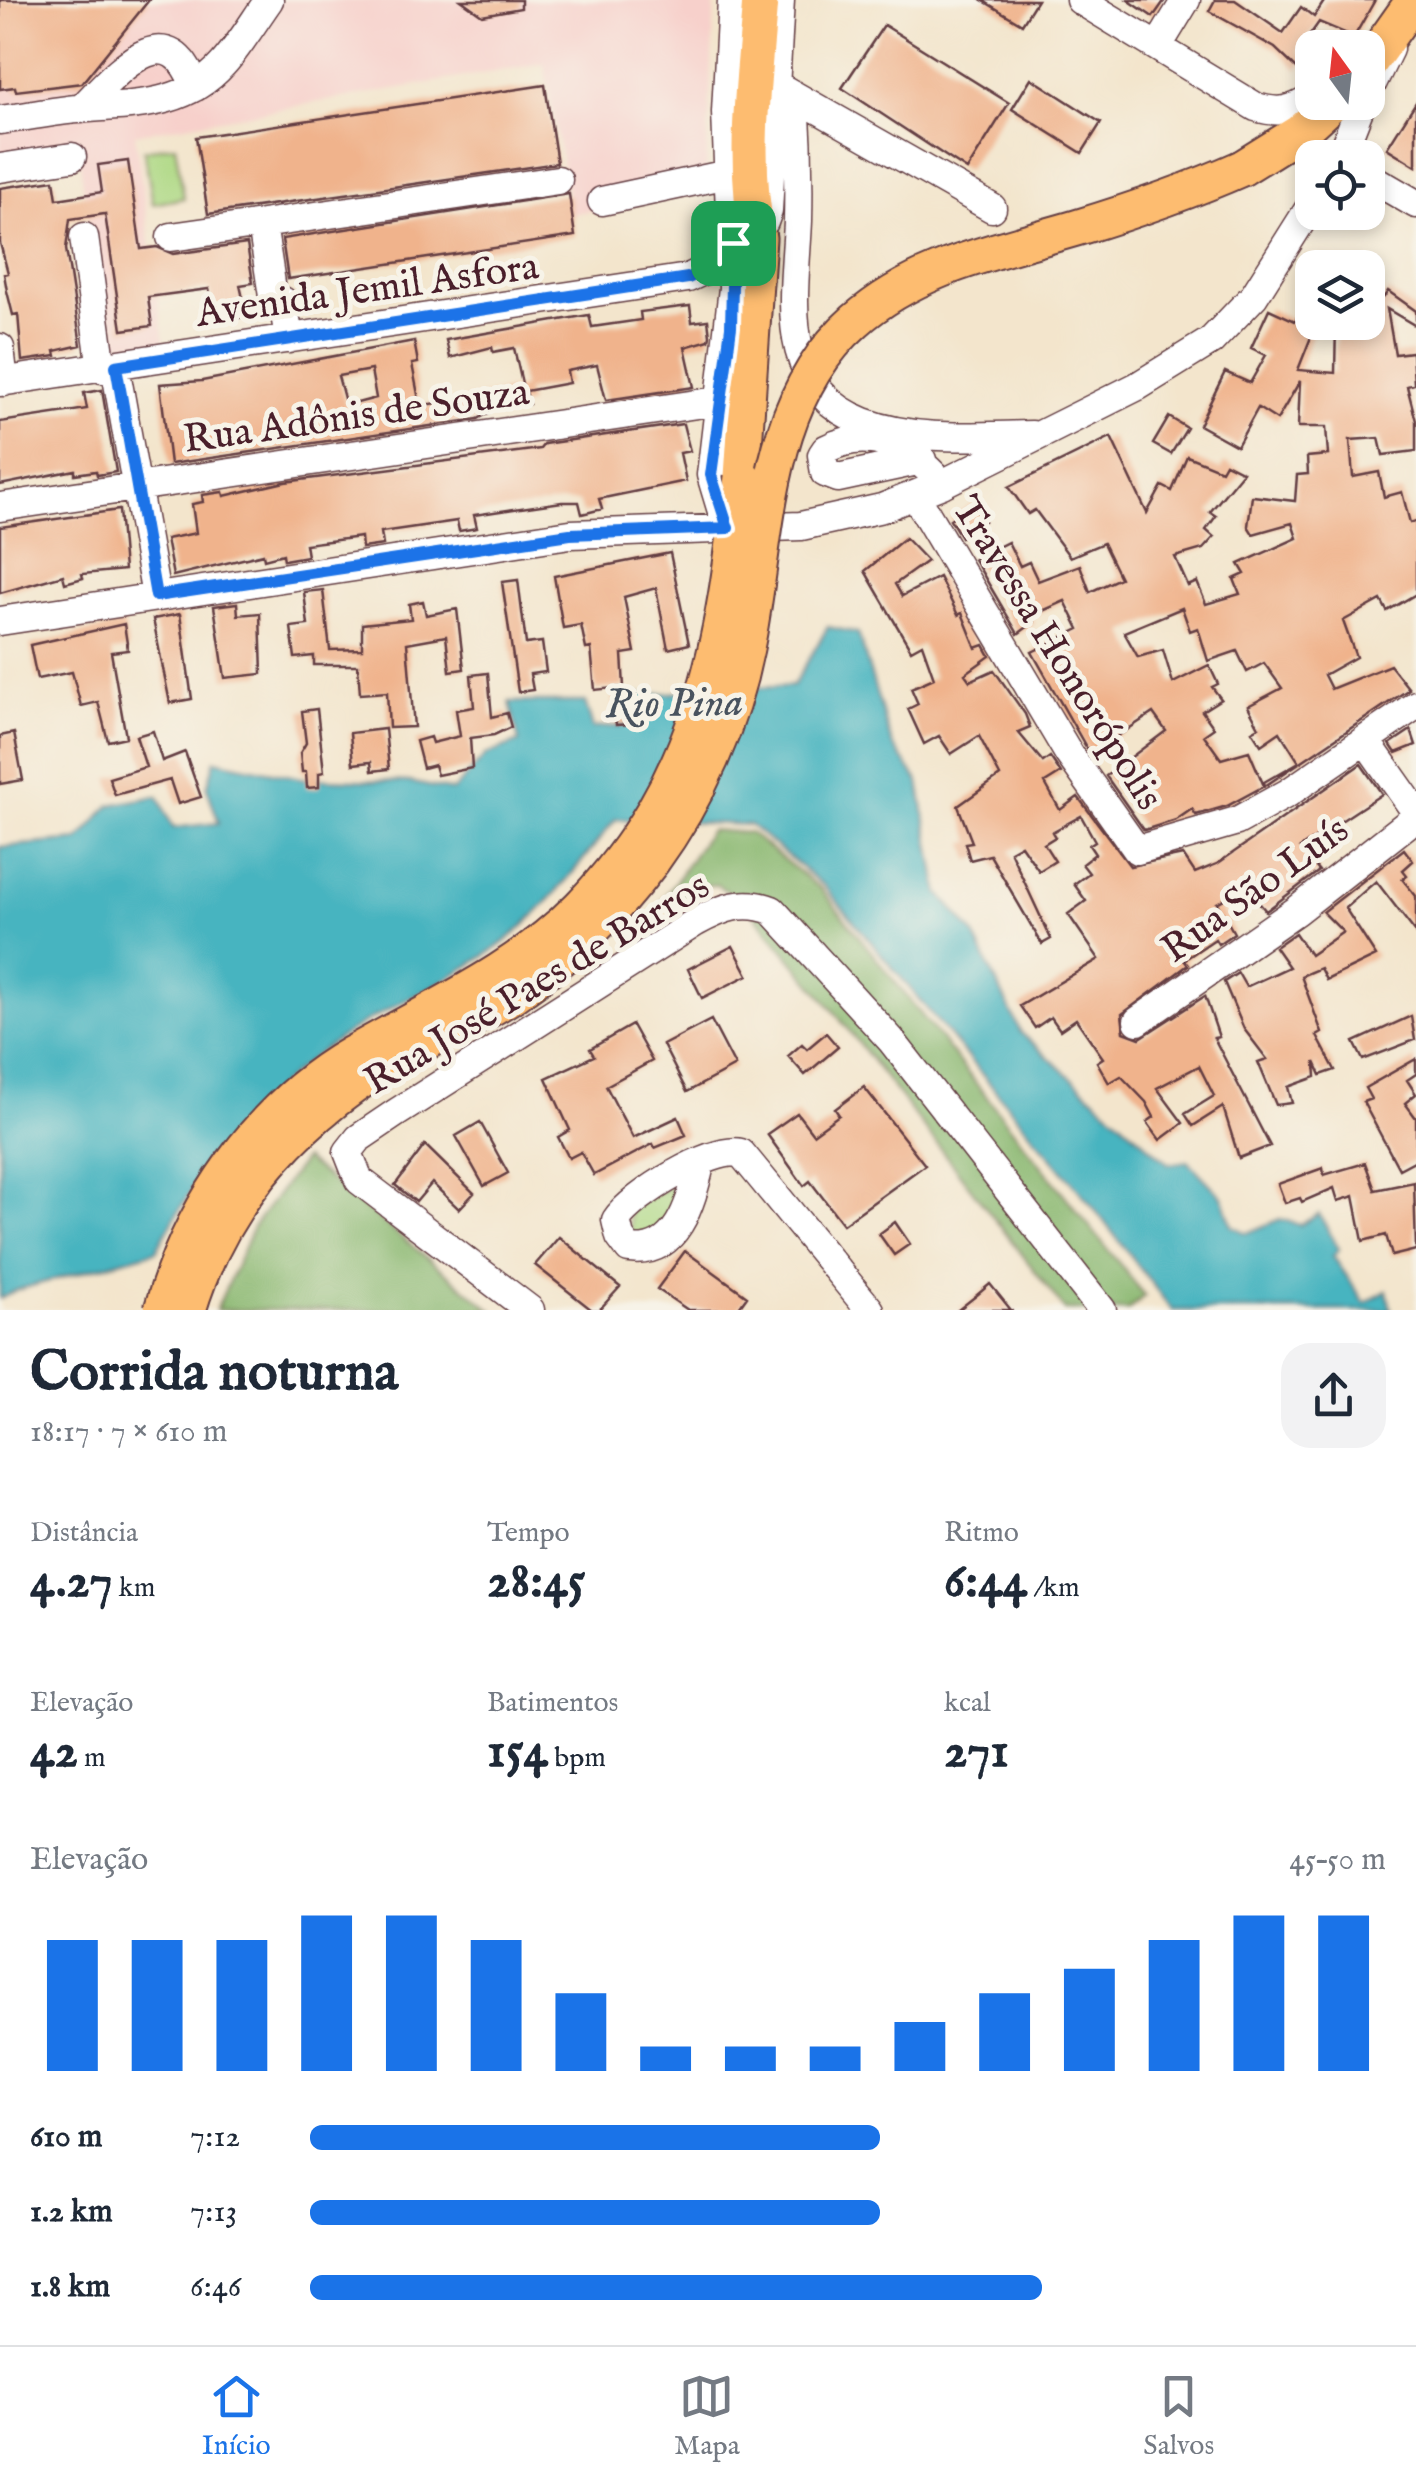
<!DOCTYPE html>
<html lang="pt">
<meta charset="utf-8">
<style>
:root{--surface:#fff;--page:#f2f2f3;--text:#1f2937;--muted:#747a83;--line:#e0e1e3;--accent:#1a73e8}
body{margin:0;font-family:"IM FELL English",serif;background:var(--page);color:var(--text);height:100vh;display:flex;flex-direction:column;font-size:38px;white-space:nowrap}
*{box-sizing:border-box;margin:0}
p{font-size:32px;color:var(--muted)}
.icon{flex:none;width:55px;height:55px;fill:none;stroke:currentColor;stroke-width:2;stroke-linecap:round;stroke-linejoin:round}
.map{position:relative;height:1310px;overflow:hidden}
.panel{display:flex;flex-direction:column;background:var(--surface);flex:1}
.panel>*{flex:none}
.needle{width:65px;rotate:345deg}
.controls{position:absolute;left:1295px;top:30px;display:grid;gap:20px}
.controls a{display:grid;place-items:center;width:90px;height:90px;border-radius:20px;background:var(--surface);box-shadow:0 5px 15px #0003;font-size:50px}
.pin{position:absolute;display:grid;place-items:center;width:85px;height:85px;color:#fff;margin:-42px;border-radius:20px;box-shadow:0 5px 15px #0006}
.round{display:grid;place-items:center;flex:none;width:105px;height:105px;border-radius:30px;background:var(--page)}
.headline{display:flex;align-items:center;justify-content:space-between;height:170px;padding:0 30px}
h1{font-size:55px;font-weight:700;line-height:75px}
.stats{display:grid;grid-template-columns:repeat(3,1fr);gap:15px;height:170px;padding:10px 30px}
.stats div{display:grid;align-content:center}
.stats b{font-size:50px;font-weight:700}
.stats small{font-size:28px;font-weight:400}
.stats p{font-size:28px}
.chart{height:280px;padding:20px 30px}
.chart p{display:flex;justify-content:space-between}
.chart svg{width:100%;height:180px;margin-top:10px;stroke:var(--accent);stroke-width:6}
ul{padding:0 30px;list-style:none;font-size:32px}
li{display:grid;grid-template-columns:160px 120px 1fr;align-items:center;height:75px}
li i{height:25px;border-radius:12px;background:var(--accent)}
.menu{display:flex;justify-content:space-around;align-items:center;height:140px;border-top:2px solid var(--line);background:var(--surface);font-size:28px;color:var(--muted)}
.menu a{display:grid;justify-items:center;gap:5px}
.menu .selected{color:var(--accent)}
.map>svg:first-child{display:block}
</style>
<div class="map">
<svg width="1416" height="1310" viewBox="0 0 1416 1310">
<rect width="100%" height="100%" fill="#f7f3e8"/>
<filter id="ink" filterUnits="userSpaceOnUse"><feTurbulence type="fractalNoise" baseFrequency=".01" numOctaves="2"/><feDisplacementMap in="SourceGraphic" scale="20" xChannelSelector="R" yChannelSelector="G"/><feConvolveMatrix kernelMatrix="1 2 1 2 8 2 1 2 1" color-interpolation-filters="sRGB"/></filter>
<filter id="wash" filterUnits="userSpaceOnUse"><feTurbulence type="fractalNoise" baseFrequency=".0048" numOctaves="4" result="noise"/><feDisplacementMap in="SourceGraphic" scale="40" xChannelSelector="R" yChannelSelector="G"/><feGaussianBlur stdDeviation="2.25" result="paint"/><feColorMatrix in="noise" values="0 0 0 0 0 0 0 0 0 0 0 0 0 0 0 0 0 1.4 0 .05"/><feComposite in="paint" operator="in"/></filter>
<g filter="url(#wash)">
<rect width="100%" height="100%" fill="#f3e5cc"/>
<!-- built -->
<path fill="#f7d0cb" d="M0,0H715L705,190L571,214L544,63L135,134L164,342L106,351L77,144L0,157Z"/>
<!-- green -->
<path fill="#add883" stroke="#7c7c57" stroke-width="2.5" d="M175,145L184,198L153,204L144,150Z
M696,1173L667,1233L631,1244L629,1208Z"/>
<!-- forest -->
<path fill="#8ab871" stroke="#6a6c4e" stroke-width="2.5" d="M710,830L750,833L822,890L1145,1296L1128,1310H1065L822,996L743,901L717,885H708L692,888L657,909Z
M304,1159L492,1310H216L253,1227Z"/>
<!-- water -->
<path fill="#46b4c0" stroke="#486a76" stroke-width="2.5" d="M828,627L858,633L892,744L919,782L939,893L973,933L1021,1033L1169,1164L1188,1161L1223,1198L1232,1226L1247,1233L1280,1219L1300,1225L1319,1214L1339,1249L1333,1256L1365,1303L1387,1291L1391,1310H1172L1093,1207L824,886L750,825L616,819C585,856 556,897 520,929C473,971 411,995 357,1027C267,1081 205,1159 156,1251L17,1290L0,1299V847L79,840L110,805L158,796L173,828L219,823L207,788L215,760L301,778L409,782L453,791L486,755L519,742L510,702H585L593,728L636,725L637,695L793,686Z"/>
<g id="blocks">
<!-- building -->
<path fill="#f0b38c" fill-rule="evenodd" d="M0,0H149L82,83L16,91L15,87L0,89Z
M461,0H521V8L482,15Z
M982,0H1037L1022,24Z
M1128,0H1165L1153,17Z
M1215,0H1235L1283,33L1301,7L1314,17L1325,0H1375L1354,37L1319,22L1298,52L1306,57L1298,70L1275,48L1209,11Z
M884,25L1009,103L967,170L842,88Z
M1031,78L1101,123L1082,153L1012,109Z
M545,85L557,163L208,214L196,137Z
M1416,102V166L1387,148Z
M128,161L141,249L157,247L173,254L247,244L253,283L240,285L247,316L217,323L209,289L148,297L152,326L122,330L105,214L70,219L66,249L81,345L55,351L56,356L22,361L18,314L13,315L7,291L4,274L8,273L0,243V188L54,180L57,199L102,192L98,165Z
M569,194L575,236L288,279L282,239Z
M1368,286L1384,297L1388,291L1416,311V326L1387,309L1395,354L1412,352L1414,384L1407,386L1416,421V451L1383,455L1379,438L1350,440L1353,477L1379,472L1384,497L1402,492L1410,523L1416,521V594L1387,611L1381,600L1343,621L1356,657L1324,675L1331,689L1390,665L1409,689L1265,786L1264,782L1299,762L1280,732L1261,745L1252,731L1259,727L1248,706L1282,688L1264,663L1247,672L1237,651L1208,661L1198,628L1190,631L1182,608L1124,632L1138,657L1163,650L1173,683L1209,665L1218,684L1212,687L1221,699L1202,711L1214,728L1204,735L1221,759L1249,751L1264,786L1227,806L1196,815L1192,809L1176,820L1144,830L1106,776L1166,731L1153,713L1090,754L1032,652L1079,629L1065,601L1029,617L1034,622L1018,634L974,559L1008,542L1020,566L1029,562L1038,581L1080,565L1090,592L1120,578L1103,543L1070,557L1035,510L1028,514L1009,487L1111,437L1147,513L1162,486L1172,491L1187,456L1221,470L1225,463L1243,472L1210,512L1216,516L1206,530L1214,537L1203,549L1175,557L1188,586L1197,582L1206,604L1240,594L1234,579L1245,574L1239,564L1297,538L1292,523L1253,534L1248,526L1252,496L1295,501L1297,475L1308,474L1307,457L1328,455L1326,427H1298L1300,381L1277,420L1258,408L1237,446L1199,425L1225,372L1250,383L1266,355L1251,348L1269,309L1295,321L1302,309L1312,315V322H1317L1298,370L1335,373L1336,322H1368Z
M690,306L692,322L708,320L710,335L709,340L685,347L694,387L606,400L597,365L567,371L569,383L526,391L529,404L494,410L478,419L170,464L160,384L202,381L414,341L418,363L412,364L420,405L451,402L523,388L514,348L493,352L492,347L450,358L446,340L589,315L592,327L641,320L640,312ZM371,370L376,398L346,406L338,376Z
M102,390L116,472L97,475L96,471L75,474V470L0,485V422L87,409L84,393Z
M1169,417L1187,428L1171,454L1153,444Z
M683,424L690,451L680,453L686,481L599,499L602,509L582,514L579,502H562L474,515L477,528L459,531L457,521L381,532L383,545L362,548L361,537L305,544L307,556L284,560L283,554L264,559L263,554L173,576L166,539L196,533L192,504L203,502L202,495L223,492L224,496L285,482L540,449L544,444Z
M972,504L984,521L961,537L950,519Z
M119,510L124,570L82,574L83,578L65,583L63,575L0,593V527Z
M905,538L927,561L895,584L902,596L939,577L958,615L962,613L976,648L984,645L990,656L965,674L970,681L994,670L1025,714L1030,727L1018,732L1043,762L1050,757L1061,773L1045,783L1060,810L1078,797L1130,866L1183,855L1195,873L1217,864L1361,764L1382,794L1300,848L1319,871L1266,911L1246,887L1217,903L1234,933L1218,944L1215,939L1184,960L1188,965L1122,1014L1124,1032L1140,1038L1205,996L1219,1037L1214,1038L1270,1146L1239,1158L1223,1107L1193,1126L1185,1114L1214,1096L1199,1066L1157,1088L1183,1123L1160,1140L1147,1122L1154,1117L1146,1102L1121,1076L1109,1083L1097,1062L1103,1058L1076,1019L1060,1030L1051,1017L1035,1028L1020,1006L1099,959L1068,914L1086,901L1074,884L1089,873L1082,864L1095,854L1089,845L1095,841L1081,816L1052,832L1055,837L1044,844L1055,861L1039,871L1021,845L1010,851L1051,939L1042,944L990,855L970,860L965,843L972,842L958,806L1000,776L979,736L951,754L939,736L924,744L908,709L918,704L911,688L934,678L922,644L911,650L865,571Z
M670,553L689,644L668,649L656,588L624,597L635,652L622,654L624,687L595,690L591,648L586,649L581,625L563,628L554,576Z
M518,580L526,644L542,642L546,672L530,674L533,690L518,692L502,582Z
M323,590L330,650L362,649V624L411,619L409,604L423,601L426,615L457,609L464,669L450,671L446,636L407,643L414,727L389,728L387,692L360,694L358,665H314V656L295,658L291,627L308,625L304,592Z
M237,603L238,615L260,613L262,674L225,678L214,606Z
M180,614L192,699L170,703L153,619Z
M124,624L128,650L111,652L126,737L108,741L98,702L81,706L72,672L37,679L30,645Z
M488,673L492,717L507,713L511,727L494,735L470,738L472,768L437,775L434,765L423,768L416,741L430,737L432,743L460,736L456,710L474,707L471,675Z
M630,692L633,724L616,725L613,694Z
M317,709L324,772L319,773V787L307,788L306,772H302L300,753L306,743L302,711Z
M385,729L389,769L372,771L371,762L353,764L350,733Z
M1411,730L1416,745L1396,753L1390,744Z
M153,731L162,761L185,752L201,797L178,804L170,780L115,795L109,778L146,767L136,736Z
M14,733L23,780L0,784V736Z
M1404,849L1413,861L1403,870L1407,875L1402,879L1416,896V933L1376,881L1345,908L1376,956L1326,980L1320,968L1301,976L1322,1033L1317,1036L1335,1070L1321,1075L1315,1062L1316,1077L1288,1087L1292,1103L1276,1105L1258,1062L1267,1059L1244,1029L1224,982L1238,973L1246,987L1289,967L1275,947L1295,933L1310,955L1343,932L1323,912Z
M733,946L748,975L702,998L688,969Z
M1411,1016L1415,1040L1363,1060L1354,1042Z
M711,1020L735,1066L687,1092L663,1045Z
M632,1025L652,1061L606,1086L633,1138L678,1117L686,1135L655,1148L653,1144L594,1175L581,1152L569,1158L558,1137L570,1130L546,1078L594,1056L590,1049Z
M826,1033L838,1047L805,1075L788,1056L802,1044L807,1049Z
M1416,1059V1074L1407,1080L1416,1094L1405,1103L1416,1118V1160L1399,1169L1363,1102L1371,1099L1365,1088Z
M864,1087L925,1165L843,1224L810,1181L804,1186L767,1134L797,1113L813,1134L839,1115L835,1109Z
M480,1122L508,1173L484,1186L456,1136Z
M425,1145L474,1193L459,1209L432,1183L416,1202L395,1185Z
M1365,1163L1375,1190L1414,1182L1416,1250L1392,1256L1386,1235L1363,1241L1354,1196L1338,1201L1334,1188L1302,1202L1300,1198L1285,1203L1278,1184L1323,1168L1324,1175Z
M895,1222L910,1244L894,1255L879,1234Z
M559,1237L620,1287L599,1310H592L535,1265Z
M685,1251L747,1296L737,1310H688L657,1289Z
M990,1284L1011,1310H958L977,1295Z"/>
</g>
</g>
<g filter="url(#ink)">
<use href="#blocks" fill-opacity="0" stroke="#633d43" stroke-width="2.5"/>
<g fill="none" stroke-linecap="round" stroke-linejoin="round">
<!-- minor casing -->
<g stroke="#633d43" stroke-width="31">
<path id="minor" d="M1080,0L1256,107C1279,114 1292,111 1312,98
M1158,46L1186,0
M774,84L992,208
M1368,92L1389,49
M795,98C798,139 799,179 798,221C795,294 775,388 864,422C916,442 977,436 1032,435
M81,109C114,76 167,8 195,87
M0,120C26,117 52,111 78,109C131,104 184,108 223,64C240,45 254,21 269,0
M1340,158L1362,102
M0,168L72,157
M1368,176L1416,204
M602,201L728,174
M764,222L768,211L780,0
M262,224L558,180
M84,237L102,369
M171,237L262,224L274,303L283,301L289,339
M0,348L4,382
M115,366L156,596
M0,382L688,278L709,268L733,243
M922,460L838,478L825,473L822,455L826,449C871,425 913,450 942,484
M915,495L1069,754L1137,850L1237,821L1288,793L1416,705
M0,507L724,400
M727,528L711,475L733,288L726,112L732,0
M0,621L570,534L801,526L882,508L942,484L1138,386L1211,341L1254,296L1312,204
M1366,741L1416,812
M1138,1021L1296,911L1416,817
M700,1165C691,1203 677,1256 629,1249L620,1237L616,1220C632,1195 713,1146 741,1153L870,1310
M530,1310L359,1180L348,1152L359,1138L396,1113L696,922C722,908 743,899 772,910L891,1040L1102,1310"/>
</g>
<!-- major casing -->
<g stroke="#633d43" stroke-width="39">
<path id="major" d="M1368,65L1414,0
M1242,168L1300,132L1333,102
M742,477L758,238C742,160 754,78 760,0"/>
</g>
<!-- minor -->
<use href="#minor" stroke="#fff" stroke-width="28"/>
<!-- major -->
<use href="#major" stroke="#fdbc6f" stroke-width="35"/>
<!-- major-bridge casing -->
<g stroke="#633d43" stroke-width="39" stroke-linecap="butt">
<path id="major-bridge" d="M162,1310C190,1208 258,1108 352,1054C430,1009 515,973 580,907C703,779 723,646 742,477
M188,1310C223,1194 306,1108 411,1050C445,1031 482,1016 514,994C567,957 613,913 652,861C698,798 731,724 746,648C769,537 762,403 855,321C917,266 998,251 1076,228C1132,211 1188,192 1242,168"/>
</g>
<!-- major-bridge -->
<use href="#major-bridge" stroke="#fdbc6f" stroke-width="35"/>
</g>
</g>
<g fill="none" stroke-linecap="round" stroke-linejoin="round" filter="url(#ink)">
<!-- route casing -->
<g stroke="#fff" stroke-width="20">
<path id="route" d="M733,243L731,327L711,475L728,528L570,534L156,596L116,366L688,278L709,268Z"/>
</g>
<!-- route -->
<use href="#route" stroke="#1a73e8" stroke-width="12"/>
</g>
<g text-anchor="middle" stroke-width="10" stroke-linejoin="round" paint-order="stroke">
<!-- street labels -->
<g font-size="40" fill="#4a1f2b" stroke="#f7f3e8">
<text transform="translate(367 288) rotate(-8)" y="14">Avenida Jemil Asfora</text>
<text transform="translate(356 414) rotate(-8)" y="14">Rua Adônis de Souza</text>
<text transform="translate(1059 652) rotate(58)" y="14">Travessa Honorópolis</text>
<text transform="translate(1254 888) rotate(-36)" y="14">Rua São Luís</text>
<text transform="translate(536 982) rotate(-31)" y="14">Rua José Paes de Barros</text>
</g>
<!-- water labels -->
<g font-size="42" font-style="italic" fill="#49535f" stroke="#f7f3e8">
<text transform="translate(674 701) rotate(-1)" y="15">Rio Pina</text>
</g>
</g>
</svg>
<div class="controls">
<a><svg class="needle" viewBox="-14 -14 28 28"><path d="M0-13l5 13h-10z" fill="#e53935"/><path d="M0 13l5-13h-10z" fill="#747a83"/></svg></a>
<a><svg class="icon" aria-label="locate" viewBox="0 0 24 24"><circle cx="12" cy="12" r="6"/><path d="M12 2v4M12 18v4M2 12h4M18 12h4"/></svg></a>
<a><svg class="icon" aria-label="layers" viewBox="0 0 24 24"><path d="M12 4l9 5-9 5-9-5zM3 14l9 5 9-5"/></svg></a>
</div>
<div class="pin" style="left:733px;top:243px;background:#1e9e55"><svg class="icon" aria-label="arrive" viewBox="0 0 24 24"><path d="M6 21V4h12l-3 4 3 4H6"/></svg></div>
</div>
<section class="panel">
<div class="headline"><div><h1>Corrida noturna</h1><p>18:17 · 7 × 610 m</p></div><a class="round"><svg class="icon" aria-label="share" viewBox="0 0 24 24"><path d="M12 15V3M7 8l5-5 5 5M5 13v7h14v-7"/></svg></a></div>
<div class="stats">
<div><p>Distância</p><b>4.27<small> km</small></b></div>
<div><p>Tempo</p><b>28:45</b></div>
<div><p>Ritmo</p><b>6:44<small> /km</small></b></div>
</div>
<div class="stats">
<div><p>Elevação</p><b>42<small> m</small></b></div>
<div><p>Batimentos</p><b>154<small> bpm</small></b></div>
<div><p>kcal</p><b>271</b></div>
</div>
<div class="chart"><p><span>Elevação</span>45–50 m</p>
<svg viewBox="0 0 160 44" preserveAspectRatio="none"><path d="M5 44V12M15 44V12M25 44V12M35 44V6M45 44V6M55 44V12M65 44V25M75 44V38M85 44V38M95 44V38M105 44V32M115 44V25M125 44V19M135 44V12M145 44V6M155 44V6"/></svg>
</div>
<ul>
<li><b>610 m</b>7:12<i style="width:53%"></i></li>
<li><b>1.2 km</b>7:13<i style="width:53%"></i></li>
<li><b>1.8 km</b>6:46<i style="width:68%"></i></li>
</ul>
</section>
<nav class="menu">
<a class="selected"><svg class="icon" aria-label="home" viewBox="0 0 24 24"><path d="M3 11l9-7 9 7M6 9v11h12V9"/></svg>Início</a>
<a><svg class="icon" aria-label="map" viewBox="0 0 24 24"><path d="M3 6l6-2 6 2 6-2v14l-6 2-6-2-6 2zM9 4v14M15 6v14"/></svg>Mapa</a>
<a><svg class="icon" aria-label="saved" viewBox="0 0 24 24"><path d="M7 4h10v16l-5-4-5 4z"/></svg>Salvos</a>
</nav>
